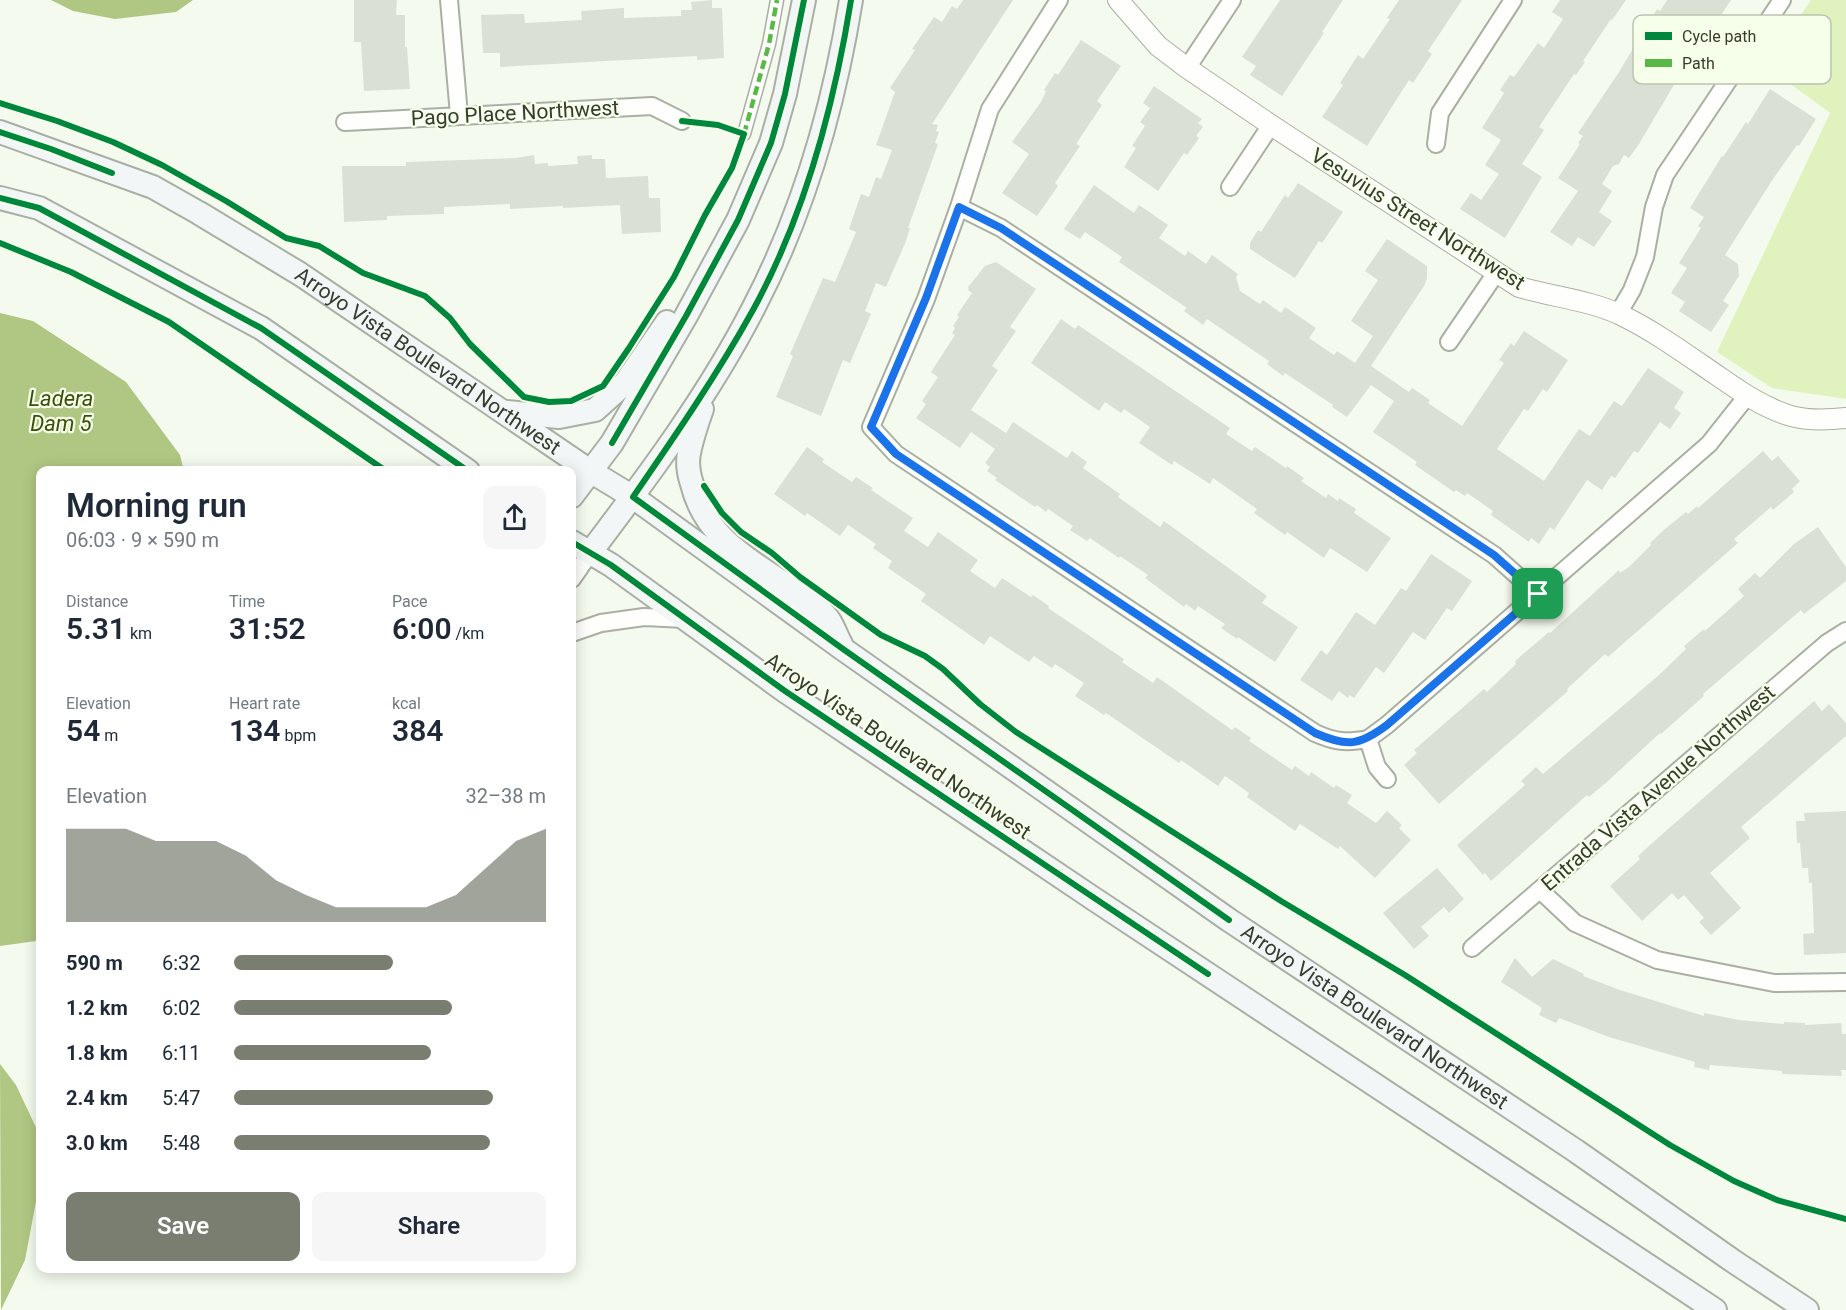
<!DOCTYPE html>
<meta charset="utf-8">
<style>
:root{--surface:#fff;--page:#f6f6f7;--text:#1f2937;--muted:#747a83;--accent:#797e71}
body{margin:0;font-family:Roboto,sans-serif;background:var(--page);color:var(--text);height:100vh;display:flex;flex-direction:column;font-size:22px;white-space:nowrap}
*{box-sizing:border-box;margin:0}
p{font-size:20px;color:var(--muted)}
.icon{flex:none;width:33px;height:33px;fill:none;stroke:currentColor;stroke-width:2;stroke-linecap:round;stroke-linejoin:round}
.map{position:relative;flex:1;overflow:hidden}
.side{position:absolute;left:36px;top:466px;width:540px;height:807px;display:flex;flex-direction:column;background:var(--surface);border-radius:12px;box-shadow:0 3px 15px #0003}
.side>*{flex:none}
.pin{position:absolute;display:grid;place-items:center;width:51px;height:51px;color:#fff;margin:-26px;border-radius:12px;box-shadow:0 3px 9px #0006}
.round{display:grid;place-items:center;flex:none;width:63px;height:63px;border-radius:12px;background:var(--page)}
.head{display:flex;align-items:center;justify-content:space-between;height:102px;padding:0 30px}
h1{font-size:33px;font-weight:600;line-height:45px}
.metrics{display:grid;grid-template-columns:repeat(3,1fr);gap:9px;height:102px;padding:6px 30px}
.metrics div{display:grid;align-content:center}
.metrics b{font-size:30px;font-weight:600}
.metrics small{font-size:16px;font-weight:400}
.metrics p{font-size:16px}
.chart{height:168px;padding:12px 30px}
.chart p{display:flex;justify-content:space-between}
.chart svg{width:100%;height:108px;margin-top:6px;fill:var(--accent);opacity:.7}
.cta{display:flex;gap:12px;margin-top:auto;padding:12px 30px}
.cta a{flex:1;height:69px;border-radius:12px;background:var(--accent);color:#fff;font-size:24px;font-weight:600;line-height:69px;text-align:center}
.cta a+a{background:var(--page);color:var(--text)}
ul{padding:0 30px;list-style:none;font-size:20px}
li{display:grid;grid-template-columns:96px 72px 1fr;align-items:center;height:45px}
li i{height:15px;border-radius:8px;background:var(--accent)}
.map>svg:first-child{display:block}
</style>
<div class="map">
<svg width="1846" height="1310" viewBox="0 0 1846 1310">
<rect width="100%" height="100%" fill="#f5faee"/>
<!-- green -->
<path fill="#e0f3bf" d="M1811,0H1846V399L1772,388L1717,352L1830,113L1766,66Z"/>
<!-- water -->
<path fill="#b0c783" d="M51,0H193L176,12L115,19L73,11Z
M0,313L33,321L126,382L180,455L184,471H40V938L36,941L0,946Z
M0,1064L16,1085L40,1136V1180L25,1260L1,1310Z"/>
<!-- building -->
<path fill="#dbe0d4" d="M354,0H397L396,15H405V47H407L410,89L364,91L361,42H354Z
M712,0V8H722L724,58L697,60V56L500,67V53H483L481,15L524,14L525,23L582,20L581,11L624,8V18L681,16V10H692L691,2Z
M963,0H1013L932,124L938,125L936,131L939,132L935,143L938,144L908,228H910L906,241L886,287L876,283L865,311L871,314L850,363L843,360L821,416L776,397L793,356L790,354L823,278L835,282L856,232L849,229L861,194L869,197L876,177L881,179L892,150L876,145L895,92L890,88L915,50L912,49L934,17L942,22L952,6L957,9Z
M1280,0H1343L1322,32L1324,33L1282,96L1250,75L1256,66L1242,57Z
M1399,0H1462L1428,51L1432,54L1413,83L1409,80L1367,146L1322,117L1343,85L1340,83L1358,55L1363,59L1390,19L1387,18Z
M1560,0H1626L1612,20L1611,19L1583,61L1585,62L1576,75L1574,74L1539,127L1544,130L1522,164L1542,177L1505,238L1460,209L1471,193L1481,200L1499,174L1485,165L1501,140L1482,128L1504,93L1500,90L1510,75L1514,77L1538,43L1544,48L1563,19L1552,12Z
M1667,0H1731L1715,24L1704,17L1687,42L1697,48L1674,82L1675,83L1639,144L1629,158L1624,155L1619,164L1613,166L1602,184L1612,191L1599,212L1612,221L1594,247L1578,237L1572,246L1550,232L1578,191L1558,178L1580,144L1578,143L1583,136L1578,133L1619,72L1657,9L1660,11Z
M1081,40L1121,66L1097,101L1102,105L1076,144L1080,146L1055,183L1058,186L1037,216L1002,193L1029,154L1012,142L1041,102L1046,91L1044,90L1055,73L1058,75Z
M1154,86L1202,119L1198,123L1203,127L1196,136L1199,138L1187,155L1184,153L1158,191L1124,167L1136,148L1132,146L1145,126L1140,122L1150,108L1143,103Z
M1770,89L1816,119L1799,146L1797,145L1773,179L1725,255L1738,264L1739,276L1723,301L1729,305L1711,332L1679,311L1685,302L1671,293L1687,268L1679,263L1701,228L1698,226L1704,217L1690,208L1722,156L1723,157L1746,122L1748,124Z
M534,155L535,164L548,163V166L578,164L577,156L592,155V159H605L606,178L648,176L649,198H660L661,232L622,234L620,205L563,208V206L510,209V204L444,207V214L387,216V220L344,222L342,166H406V162L516,158Z
M1298,183L1343,212L1322,243L1319,241L1295,278L1250,249V243L1258,230L1261,232L1285,195L1288,198Z
M1094,185L1134,213L1139,205L1168,225L1159,238L1185,256L1188,251L1206,264L1212,255L1238,274L1236,277L1240,291L1260,304L1263,300L1281,313L1285,307L1316,328L1309,338L1334,355L1337,351L1355,363L1373,336L1351,321L1378,280L1365,271L1387,239L1427,266V278L1424,286L1371,366L1409,392L1412,388L1430,400L1428,403L1462,426L1504,363L1499,360L1511,343L1514,346L1524,331L1568,360L1547,392L1543,389L1528,411L1524,409L1497,449L1544,481L1579,429L1590,436L1614,401L1622,406L1648,368L1684,392L1674,408L1681,413L1670,429L1660,422L1638,453L1634,451L1615,478L1611,476L1602,490L1587,480L1554,530L1550,527L1539,544L1531,538L1529,542L1491,515L1493,511L1467,493L1465,496L1456,490L1454,492L1415,465L1417,462L1373,432L1394,401L1371,385L1347,417L1332,407L1333,405L1285,373L1283,376L1267,364L1269,361L1207,319L1203,325L1184,311L1187,308L1119,262L1122,257L1085,232L1080,239L1064,229Z
M996,262L1036,289L1010,327L1016,331L992,366L998,370L971,410L1006,433L1013,422L1067,458L1072,451L1087,462L1083,468L1120,494L1118,497L1160,527L1164,521L1267,596L1262,603L1298,627L1275,662L1238,637L1237,639L1221,628L1225,624L1198,606L1195,611L1186,604L1184,607L1145,578L1148,575L1120,556L1119,558L1090,538L1087,541L1070,530L1073,526L1048,509L1046,512L1037,505L1035,507L995,480L997,478L987,471L990,467L985,463L995,449L971,432L960,448L916,418L926,404L922,401L938,377L931,372L955,335L952,333L955,328L953,326L959,317L957,315L972,293L968,290L969,288L968,287L985,266Z
M1061,319L1075,329L1078,325L1230,428L1226,434L1252,451L1255,447L1286,468L1287,466L1304,478L1301,481L1326,498L1328,494L1338,501L1339,498L1356,509L1354,513L1391,538L1367,572L1330,548L1324,558L1287,532L1285,535L1254,513L1257,509L1213,478L1210,484L1174,461L1172,465L1139,443L1150,427L1124,409L1121,413L1105,402L1099,411L1031,363Z
M807,447L824,459L822,462L852,482L856,477L873,488L871,490L913,518L904,531L928,547L938,532L978,560L970,571L995,588L1002,578L1031,597L1033,595L1049,606L1048,608L1124,659L1122,662L1153,683L1157,677L1232,730L1235,727L1251,738L1249,741L1292,770L1295,766L1309,776L1311,772L1334,788L1336,785L1352,795L1347,803L1376,823L1387,811L1402,825L1399,828L1411,840L1375,878L1340,846L1338,849L1300,824L1295,831L1247,797L1249,793L1225,776L1218,786L1181,760L1179,763L1106,713L1104,715L1075,696L1084,683L1055,664L1052,668L1034,656L1029,662L990,636L984,645L921,601L926,594L888,568L892,561L873,548L876,544L848,525L840,536L807,513L805,516L774,494Z
M1763,451L1772,461L1778,456L1800,481L1792,489L1794,492L1773,510L1771,507L1734,539L1738,543L1608,657L1605,654L1567,689L1568,691L1439,804L1404,765L1417,753L1414,750L1484,689L1487,692L1516,664L1515,661L1549,632L1550,633L1619,570L1620,573L1630,566L1651,545L1650,543L1665,529L1686,512L1688,514L1697,506L1698,508Z
M1818,527L1846,567V581L1804,614L1801,610L1703,694L1704,696L1661,734L1660,733L1608,781L1589,797L1587,795L1491,881L1485,873L1483,875L1457,845L1525,785L1521,781L1536,767L1543,774L1659,675L1686,649L1684,646L1704,629L1705,631L1744,596L1738,589L1755,573L1760,578L1794,544Z
M1431,554L1472,581L1452,611L1447,608L1425,640L1413,632L1384,673L1376,667L1354,698L1350,695L1348,698L1339,691L1332,701L1300,680L1321,650L1327,655L1356,612L1375,625L1401,588L1406,591Z
M1814,701L1822,711L1829,704L1846,723V736L1741,827L1750,838L1710,873L1741,908L1711,935L1699,922L1704,918L1684,895L1678,900L1672,893L1642,921L1610,886L1640,859L1638,856L1659,837Z
M1846,811V953L1804,955L1803,934L1814,933L1812,883H1809L1808,868H1802L1800,843H1797L1796,821H1805L1804,813Z
M1437,868L1464,899L1449,913L1444,907L1421,927L1429,936L1414,949L1383,913Z
M1515,958L1532,977L1553,959L1584,974L1583,976L1620,990L1704,1016V1013L1739,1020L1784,1024V1022L1805,1023V1025L1841,1023L1842,1034H1846V1070H1841L1842,1076L1782,1074V1071L1710,1065L1709,1070L1694,1067L1695,1062L1609,1037L1559,1018L1556,1023L1539,1015L1542,1008L1501,982Z"/>
<g fill="none" stroke-linecap="round" stroke-linejoin="round">
<!-- pedestrian casing -->
<g stroke="#aaafa3" stroke-width="15">
<path id="pedestrian" d="M744,134L769,44L777,0"/>
</g>
<!-- minor casing -->
<g stroke="#aaafa3" stroke-width="20">
<path id="minor" d="M449,0L459,115
M1059,0L990,109L959,207L926,299L871,427L896,454L1315,733C1335,742 1346,743 1368,739L1377,767L1387,779
M1187,68L1232,0
M345,122L652,106L682,121
M1436,144L1440,113L1513,0
M1230,187L1271,125
M959,207L1001,228L1494,555L1538,594
M1618,314L1632,290L1645,257L1654,207L1665,175L1782,0
M1449,342L1496,273
M572,579L590,553
M572,633L601,623L644,617L685,619
M1368,739L1387,725L1709,444L1747,396
M1540,890L1575,923L1657,960L1774,983L1846,982
M1472,948L1827,643L1846,631"/>
</g>
<!-- tertiary casing -->
<g stroke="#aaafa3" stroke-width="22">
<path id="tertiary" d="M1118,0L1158,46L1187,68L1271,125L1519,287C1553,297 1589,300 1621,315C1656,332 1687,355 1718,376C1741,392 1764,408 1791,416C1809,421 1828,420 1846,418"/>
</g>
<!-- secondary casing -->
<g stroke="#aaafa3" stroke-width="26">
<g id="secondary">
<path id="s1" d="M0,132L153,187L199,213L300,274L590,471L633,497L843,649L1229,920L1576,1151L1733,1261L1807,1310"/>
<path d="M0,198L39,208L261,328L468,471"/>
<path d="M702,409C697,423 692,438 689,453C687,463 689,475 692,484C709,554 780,571 826,616C833,623 836,636 841,644"/>
<path d="M507,412L559,417L595,410L625,383L667,322"/>
<path d="M572,496L612,443L686,316L738,220L771,143L785,94L804,0"/>
<path d="M572,542L611,565L785,691L1094,899L1715,1310"/>
<path d="M590,553C649,475 709,395 754,307C804,211 834,106 851,0"/>
</g>
</g>
<!-- pedestrian -->
<use href="#pedestrian" stroke="#fefefc" stroke-width="12"/>
<!-- minor -->
<use href="#minor" stroke="#fefefc" stroke-width="16"/>
<!-- tertiary -->
<use href="#tertiary" stroke="#fefefc" stroke-width="20"/>
<!-- secondary -->
<use href="#secondary" stroke="#f2f6f6" stroke-width="22"/>
<!-- quiet -->
<path stroke="#58b947" stroke-width="4.5" stroke-dasharray="9 4.5" stroke-linecap="butt" d="M744,134L769,44L777,0"/>
<!-- cycleway casing -->
<g stroke="#f6ffe9" stroke-width="10">
<path id="cycleway" d="M851,0C834,106 805,215 753,310C717,375 675,436 633,497L843,649L1229,920
M0,103L57,121L113,142L162,165L226,201L286,238L319,246L363,273L425,296L450,318L470,344L524,397L549,402L571,401L603,386L629,348L674,277L705,215L732,168L744,134L718,125L682,121
M0,132L51,149L112,173
M0,198L39,208L261,328L468,471
M0,243L71,272L169,322L386,471
M612,443L686,316L738,220L771,143L785,94L804,0
M704,486L722,513L741,532L772,553L800,577L881,635L925,656L943,669L980,704L1016,732L1281,901L1405,975L1670,1145L1734,1181L1777,1200L1846,1219
M572,542L611,565L785,691L1208,974"/>
</g>
<!-- cycleway -->
<use href="#cycleway" stroke="#00873e" stroke-width="6"/>
</g>
<g fill="none" stroke-linecap="round" stroke-linejoin="round">
<!-- route casing -->
<g stroke="#fff" stroke-width="12">
<path id="route" d="M959,207L1001,228L1494,555L1538,594L1387,725C1359,746 1347,747 1315,733L896,454L871,427L926,298Z"/>
</g>
<!-- route -->
<use href="#route" stroke="#1a73e8" stroke-width="8"/>
</g>
<g text-anchor="middle" stroke-width="4.5" stroke-linejoin="round" paint-order="stroke">
<!-- street labels -->
<g font-size="21" fill="#363c2e" stroke="#f6ffe9">
<text transform="translate(515 113) rotate(-3)" y="7">Pago Place Northwest</text>
<text transform="translate(1418 219) rotate(32)" y="7">Vesuvius Street Northwest</text>
<text dy="7" stroke="none"><textPath href="#s1" startOffset="488">Arroyo Vista Boulevard Northwest</textPath></text>
<text transform="translate(898 746) rotate(34)" y="7">Arroyo Vista Boulevard Northwest</text>
<text transform="translate(1658 788) rotate(-41)" y="7">Entrada Vista Avenue Northwest</text>
<text dy="7" stroke="none"><textPath href="#s1" startOffset="1640">Arroyo Vista Boulevard Northwest</textPath></text>
</g>
<!-- water labels -->
<g font-size="22" font-style="italic" fill="#3b4f0a" stroke="#f6ffe9">
<text x="61" y="406">Ladera<tspan x="61" dy="25">Dam 5</tspan></text>
</g>
</g>
<!-- legend -->
<rect x="1633" y="15" width="198" height="69" rx="9" fill="#f6ffe9" stroke="#bcc4b1" stroke-width="1.5"/>
<rect x="1645" y="32" width="27" height="8" fill="#00873e"/>
<rect x="1645" y="59" width="27" height="8" fill="#58b947"/>
<g font-size="16" fill="#363c2e">
<text x="1682" y="42">Cycle path</text>
<text x="1682" y="69">Path</text>
</g>
</svg>
<div class="pin" style="left:1538px;top:594px;background:#1e9e55"><svg class="icon" aria-label="arrive" viewBox="0 0 24 24"><path d="M6 21V4h12l-3 4 3 4H6"/></svg></div>
<section class="side">
<div class="head"><div><h1>Morning run</h1><p>06:03 · 9 × 590 m</p></div><a class="round"><svg class="icon" aria-label="share" viewBox="0 0 24 24"><path d="M12 15V3M7 8l5-5 5 5M5 13v7h14v-7"/></svg></a></div>
<div class="metrics">
<div><p>Distance</p><b>5.31<small> km</small></b></div>
<div><p>Time</p><b>31:52</b></div>
<div><p>Pace</p><b>6:00<small> /km</small></b></div>
</div>
<div class="metrics">
<div><p>Elevation</p><b>54<small> m</small></b></div>
<div><p>Heart rate</p><b>134<small> bpm</small></b></div>
<div><p>kcal</p><b>384</b></div>
</div>
<div class="chart"><p><span>Elevation</span>32–38 m</p>
<svg viewBox="0 0 160 44" preserveAspectRatio="none"><path d="M0 44V6L10 6L20 6L30 11L40 11L50 11L60 17L70 27L80 33L90 38L100 38L110 38L120 38L130 33L140 22L150 11L160 6V44z"/></svg>
</div>
<ul>
<li><b>590 m</b>6:32<i style="width:51%"></i></li>
<li><b>1.2 km</b>6:02<i style="width:70%"></i></li>
<li><b>1.8 km</b>6:11<i style="width:63%"></i></li>
<li><b>2.4 km</b>5:47<i style="width:83%"></i></li>
<li><b>3.0 km</b>5:48<i style="width:82%"></i></li>
</ul>
<div class="cta"><a>Save</a><a>Share</a></div>
</section>
</div>
